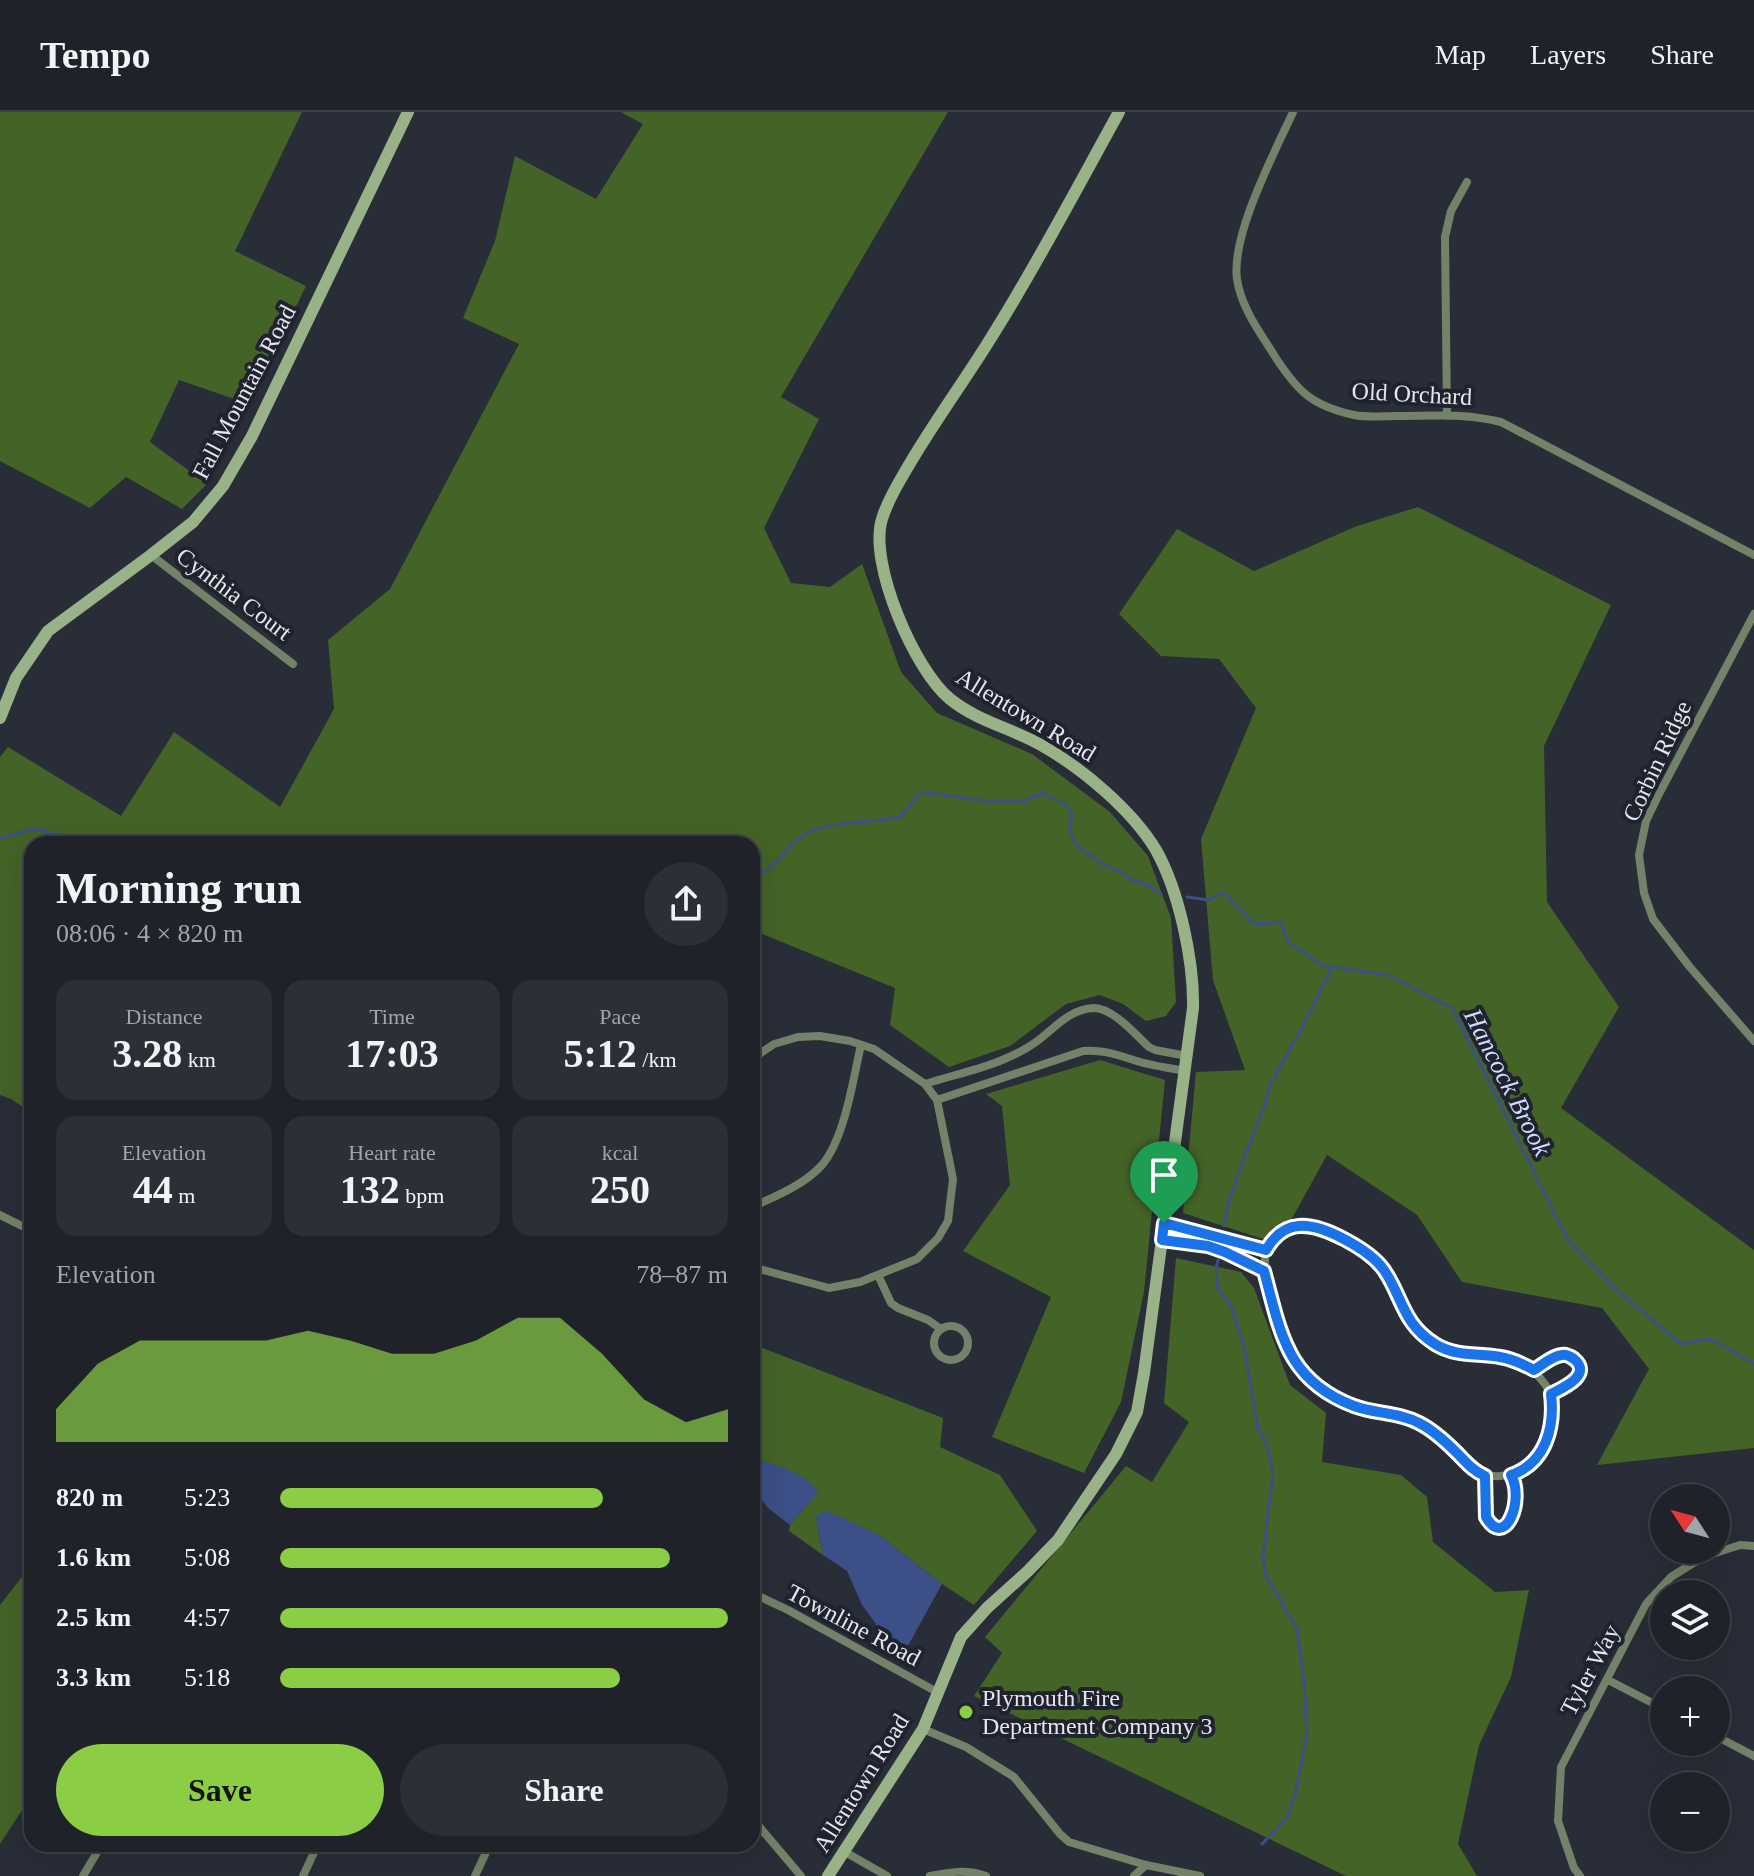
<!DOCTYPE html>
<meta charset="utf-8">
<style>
:root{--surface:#1f2229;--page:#2c2f35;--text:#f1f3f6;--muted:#a1a4a8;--line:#3c3f46;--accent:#8bce46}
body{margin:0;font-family:Georgia,serif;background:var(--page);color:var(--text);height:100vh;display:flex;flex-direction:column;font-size:30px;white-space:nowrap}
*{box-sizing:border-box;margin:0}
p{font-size:26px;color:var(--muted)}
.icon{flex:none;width:44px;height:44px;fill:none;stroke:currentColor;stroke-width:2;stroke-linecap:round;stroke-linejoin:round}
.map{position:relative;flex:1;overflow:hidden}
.drawer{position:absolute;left:24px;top:724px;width:736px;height:1016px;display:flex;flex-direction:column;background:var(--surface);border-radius:24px;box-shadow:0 8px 32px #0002,0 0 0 2px var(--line)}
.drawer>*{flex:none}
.needle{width:52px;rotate:306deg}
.fabs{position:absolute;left:1650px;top:1372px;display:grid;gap:16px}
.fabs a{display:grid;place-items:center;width:80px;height:80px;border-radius:50%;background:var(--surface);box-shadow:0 8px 32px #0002,0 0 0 2px var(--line);font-size:40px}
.pin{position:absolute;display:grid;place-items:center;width:68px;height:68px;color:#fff;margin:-82px -34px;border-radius:50% 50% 50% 0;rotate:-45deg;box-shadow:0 0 8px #0007}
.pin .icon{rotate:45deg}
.round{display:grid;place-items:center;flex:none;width:84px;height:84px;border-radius:42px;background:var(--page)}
.summary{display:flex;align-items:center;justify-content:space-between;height:136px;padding:0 32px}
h1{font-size:44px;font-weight:800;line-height:60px}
.stats{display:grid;grid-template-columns:repeat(3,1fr);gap:12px;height:136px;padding:8px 32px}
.stats div{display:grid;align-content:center;border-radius:20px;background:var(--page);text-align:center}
.stats b{font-size:40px;font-weight:800}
.stats small{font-size:22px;font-weight:400}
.stats p{font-size:22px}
.chart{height:224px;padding:16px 32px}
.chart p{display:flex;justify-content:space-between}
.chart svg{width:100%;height:144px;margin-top:8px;fill:var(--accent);opacity:.7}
.button{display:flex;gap:16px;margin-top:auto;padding:16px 32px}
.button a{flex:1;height:92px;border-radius:48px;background:var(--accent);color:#111;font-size:32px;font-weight:800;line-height:92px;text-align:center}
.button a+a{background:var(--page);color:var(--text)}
ul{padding:0 32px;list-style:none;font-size:26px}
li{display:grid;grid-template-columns:128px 96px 1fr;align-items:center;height:60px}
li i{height:20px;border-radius:10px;background:var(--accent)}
header{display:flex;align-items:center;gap:48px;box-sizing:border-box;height:112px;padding:0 40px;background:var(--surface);border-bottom:2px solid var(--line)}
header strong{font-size:38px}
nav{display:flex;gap:44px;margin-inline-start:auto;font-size:28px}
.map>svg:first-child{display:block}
</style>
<header>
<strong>Tempo</strong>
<nav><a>Map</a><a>Layers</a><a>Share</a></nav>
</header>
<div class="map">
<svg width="1754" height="1764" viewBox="0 0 1754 1764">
<rect width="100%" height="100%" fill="#292d37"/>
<!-- forest -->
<path fill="#446327" d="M0,0H302L235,139L306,174L249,292L179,268L150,330L207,372L182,397L126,365L90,396L0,349Z
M621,0H948L781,285L819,307L764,416L791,471L830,475L862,452L901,560L937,601L1032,642L1110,700L1148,744L1171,806L1176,890L1166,904L1146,909L1123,892L1100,883L1066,892L1010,934L949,955L890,913L895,876L752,818V732H32V1001L11,987L0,983V645L8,635L121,704L174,620L280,695L334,597L328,528L390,477L519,232L463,206L495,129L515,44L596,87L643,12Z
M1418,395L1611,493L1544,634L1547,790L1619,895L1561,996L1754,1138V1336L1597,1353L1649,1257L1602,1196L1462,1170L1417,1103L1327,1043L1290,1110L1263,1127L1183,1101L1196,960L1245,958L1213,868L1201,727L1256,596L1219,547L1161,544L1119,502L1177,417L1254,459L1357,414Z
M1100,948L1165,968L1144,1180L1121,1290L1084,1361L992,1325L1051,1185L963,1139L1010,1073L1002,994L986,982Z
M1176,1146L1241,1160L1254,1176L1290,1273L1326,1301L1322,1350L1401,1363L1427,1385L1433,1430L1495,1480L1529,1478L1511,1565L1479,1633L1458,1732L1477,1764H1346L974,1584L1002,1541L985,1525L1126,1354L1152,1370L1189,1310L1164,1291Z
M752,1232L943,1306L940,1335L1000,1363L1037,1419L974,1493L942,1472L879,1423L816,1405L823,1443L789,1419L790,1413L818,1380L758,1348H752Z
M32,1452V1683L0,1732V1493Z"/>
<!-- water -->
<path fill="#3c4f86" d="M752,1348C771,1349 810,1363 818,1381L790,1413L768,1396L752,1376Z
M828,1399L879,1423L942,1472L903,1543L884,1531L875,1521L876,1512L862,1493L847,1459L823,1443L816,1405L819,1401Z"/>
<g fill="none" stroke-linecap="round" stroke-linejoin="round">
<!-- stream -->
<path stroke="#3c4f86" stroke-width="3" d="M0,726L34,717L62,723L79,732
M752,753L761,760C778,756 788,730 807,721C835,708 870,711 900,705L921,680L985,689H1024L1043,681L1066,693L1072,702L1070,718L1073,728L1078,735L1105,753L1125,762L1132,768L1148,773L1161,782
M1187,785L1209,788L1223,780L1254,812L1281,810L1288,830L1324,854L1388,863L1452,896L1568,1128L1613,1175L1681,1232L1711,1227L1754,1252
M1224,1114L1228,1093L1244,1046L1266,990L1271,971L1298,923L1332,855
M1218,1148L1216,1157L1218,1177L1231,1194L1244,1234L1258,1317L1267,1333L1273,1361L1263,1445L1266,1463L1297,1518L1304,1570L1307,1623L1295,1682L1287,1706L1262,1732"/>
<!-- street -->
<path stroke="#738268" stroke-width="8" d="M1293,0C1274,42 1231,123 1237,167C1241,195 1259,219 1274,243C1297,279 1312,294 1354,303C1368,306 1383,304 1397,304C1433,304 1465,301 1501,310L1754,443
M1447,304L1445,125L1451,99L1467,70
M151,443L293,552
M1754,502L1657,686L1646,709L1639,743L1644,781L1653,807L1689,854L1754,929
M752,947L774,932L798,925L820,924L850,929L874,937L925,972L937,988L953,1067L948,1109L938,1126L917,1147L860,1170L829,1176L752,1155
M925,972C962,960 1004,953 1036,930C1054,917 1069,897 1094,896C1113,896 1136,923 1149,935L1155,938L1187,944
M937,988L1083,939C1104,937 1120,944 1140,950C1154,954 1170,956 1185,959
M752,1095C776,1084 804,1073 822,1053C845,1026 853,967 861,933
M0,1103L32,1119
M1164,1111L1266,1138
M1299,1113C1327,1117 1367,1134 1383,1157C1387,1162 1389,1169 1391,1174C1402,1196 1412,1217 1434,1232C1466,1253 1513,1232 1540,1266C1543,1270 1548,1275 1550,1281C1554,1289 1553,1302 1552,1310C1547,1344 1520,1370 1485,1363C1474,1361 1449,1334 1439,1325C1405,1296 1369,1304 1333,1283C1292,1260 1282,1228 1271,1185C1262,1150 1257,1125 1299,1113Z
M1162,1128L1208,1134L1225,1140L1264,1159
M878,1163L891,1191L898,1196L928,1208L941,1217
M934 1231a17 17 0 1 1 34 0a17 17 0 1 1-34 0Z
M1534,1258C1542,1253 1552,1244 1562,1243C1566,1242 1571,1245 1574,1247C1593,1264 1564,1276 1551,1282
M1485,1364L1486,1405C1504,1438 1525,1389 1511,1363
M752,1481L788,1498L937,1580
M1608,1568L1664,1597
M923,1617L966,1635L1014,1665L1060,1722L1069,1730L1146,1753L1200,1764
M1716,1624L1754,1644
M752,1706L801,1764
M845,1740L887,1764
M83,1764L102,1732
M303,1764L318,1732
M475,1764L490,1732
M930,1764C950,1760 966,1757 986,1764
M1134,1764L1146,1753
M1580,1764L1574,1756L1558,1709L1561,1655L1646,1492L1671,1465L1703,1445L1740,1433L1754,1434"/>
<!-- secondary -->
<path stroke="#9ab288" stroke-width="12" d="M0,606L16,566L48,519L151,443L193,410L223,374L252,324L408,0
M828,1764L923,1617L961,1525L987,1496L1028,1459L1058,1428L1116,1342L1137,1300L1144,1261L1193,896C1194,849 1179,779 1156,738C1132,698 1082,656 1041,633C1011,616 977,609 950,587C915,559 868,451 882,407C887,390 897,373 906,358C933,311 966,267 994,221C1039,149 1078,74 1119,0"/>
</g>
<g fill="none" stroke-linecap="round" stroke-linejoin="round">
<!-- route casing -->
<g stroke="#fff" stroke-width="16">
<path id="route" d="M1164,1111L1266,1138C1273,1126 1284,1115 1299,1114C1323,1112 1370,1138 1384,1158C1403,1186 1402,1211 1435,1232C1456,1245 1477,1241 1500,1245C1513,1247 1523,1252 1534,1258C1542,1253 1552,1244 1562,1243C1566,1242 1571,1245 1574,1247C1593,1263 1563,1276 1551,1282C1555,1315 1546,1351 1511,1363C1525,1388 1505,1438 1486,1405L1485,1364C1473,1359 1466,1350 1457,1341C1446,1330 1433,1318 1419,1311C1398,1300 1375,1302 1354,1294C1286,1268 1281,1221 1264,1159L1225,1140L1208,1134L1162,1128Z"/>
</g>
<!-- route -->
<use href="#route" stroke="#1a73e8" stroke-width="10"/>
</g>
<!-- markers -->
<circle fill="#8bce46" stroke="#20232d" stroke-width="3" cx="966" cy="1600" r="8"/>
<g text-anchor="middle" stroke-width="8" stroke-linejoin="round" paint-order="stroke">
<!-- street labels -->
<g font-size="24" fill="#e3e6ec" stroke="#20232d">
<text transform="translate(244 280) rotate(-62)" y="8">Fall Mountain Road</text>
<text transform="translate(1412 282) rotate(3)" y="8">Old Orchard</text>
<text transform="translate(234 482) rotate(37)" y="8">Cynthia Court</text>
<text transform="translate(1026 603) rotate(31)" y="8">Allentown Road</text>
<text transform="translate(1657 649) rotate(-65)" y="8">Corbin Ridge</text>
<text transform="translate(854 1513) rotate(28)" y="8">Townline Road</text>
<text transform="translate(1590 1558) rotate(-62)" y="8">Tyler Way</text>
<text transform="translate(861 1671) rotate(-58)" y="8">Allentown Road</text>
</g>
<!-- poi labels -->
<g font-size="24" fill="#e3e6ec" stroke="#20232d" text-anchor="start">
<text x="982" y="1594">Plymouth Fire<tspan x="982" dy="28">Department Company 3</tspan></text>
</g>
<!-- water labels -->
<g font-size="26" font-style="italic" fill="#cedcfe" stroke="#20232d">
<text transform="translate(1508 970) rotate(63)" y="9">Hancock Brook</text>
</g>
</g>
</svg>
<div class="fabs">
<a><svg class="needle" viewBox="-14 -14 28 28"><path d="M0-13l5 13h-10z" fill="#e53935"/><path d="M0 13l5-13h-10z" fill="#a1a4a8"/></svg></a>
<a><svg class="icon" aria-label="layers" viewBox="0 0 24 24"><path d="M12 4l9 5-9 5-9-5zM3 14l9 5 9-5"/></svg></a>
<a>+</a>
<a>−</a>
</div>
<div class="pin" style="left:1164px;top:1111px;background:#1e9e55"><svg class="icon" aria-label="arrive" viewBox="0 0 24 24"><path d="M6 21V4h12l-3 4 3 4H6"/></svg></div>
<section class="drawer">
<div class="summary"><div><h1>Morning run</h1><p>08:06 · 4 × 820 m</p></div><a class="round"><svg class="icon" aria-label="share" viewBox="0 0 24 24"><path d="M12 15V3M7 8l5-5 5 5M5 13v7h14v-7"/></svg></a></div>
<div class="stats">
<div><p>Distance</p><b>3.28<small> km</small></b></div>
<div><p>Time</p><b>17:03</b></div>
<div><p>Pace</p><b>5:12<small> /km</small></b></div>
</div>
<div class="stats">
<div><p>Elevation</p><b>44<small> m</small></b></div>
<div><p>Heart rate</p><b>132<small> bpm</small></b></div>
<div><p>kcal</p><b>250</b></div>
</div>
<div class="chart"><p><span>Elevation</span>78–87 m</p>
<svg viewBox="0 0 160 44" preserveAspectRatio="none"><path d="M0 44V34L10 20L20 13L30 13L40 13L50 13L60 10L70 13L80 17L90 17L100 13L110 6L120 6L130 17L140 31L150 38L160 34V44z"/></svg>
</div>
<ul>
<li><b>820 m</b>5:23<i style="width:72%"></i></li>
<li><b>1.6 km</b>5:08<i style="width:87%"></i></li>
<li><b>2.5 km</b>4:57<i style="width:100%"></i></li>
<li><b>3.3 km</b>5:18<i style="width:76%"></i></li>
</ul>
<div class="button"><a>Save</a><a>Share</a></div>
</section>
</div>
